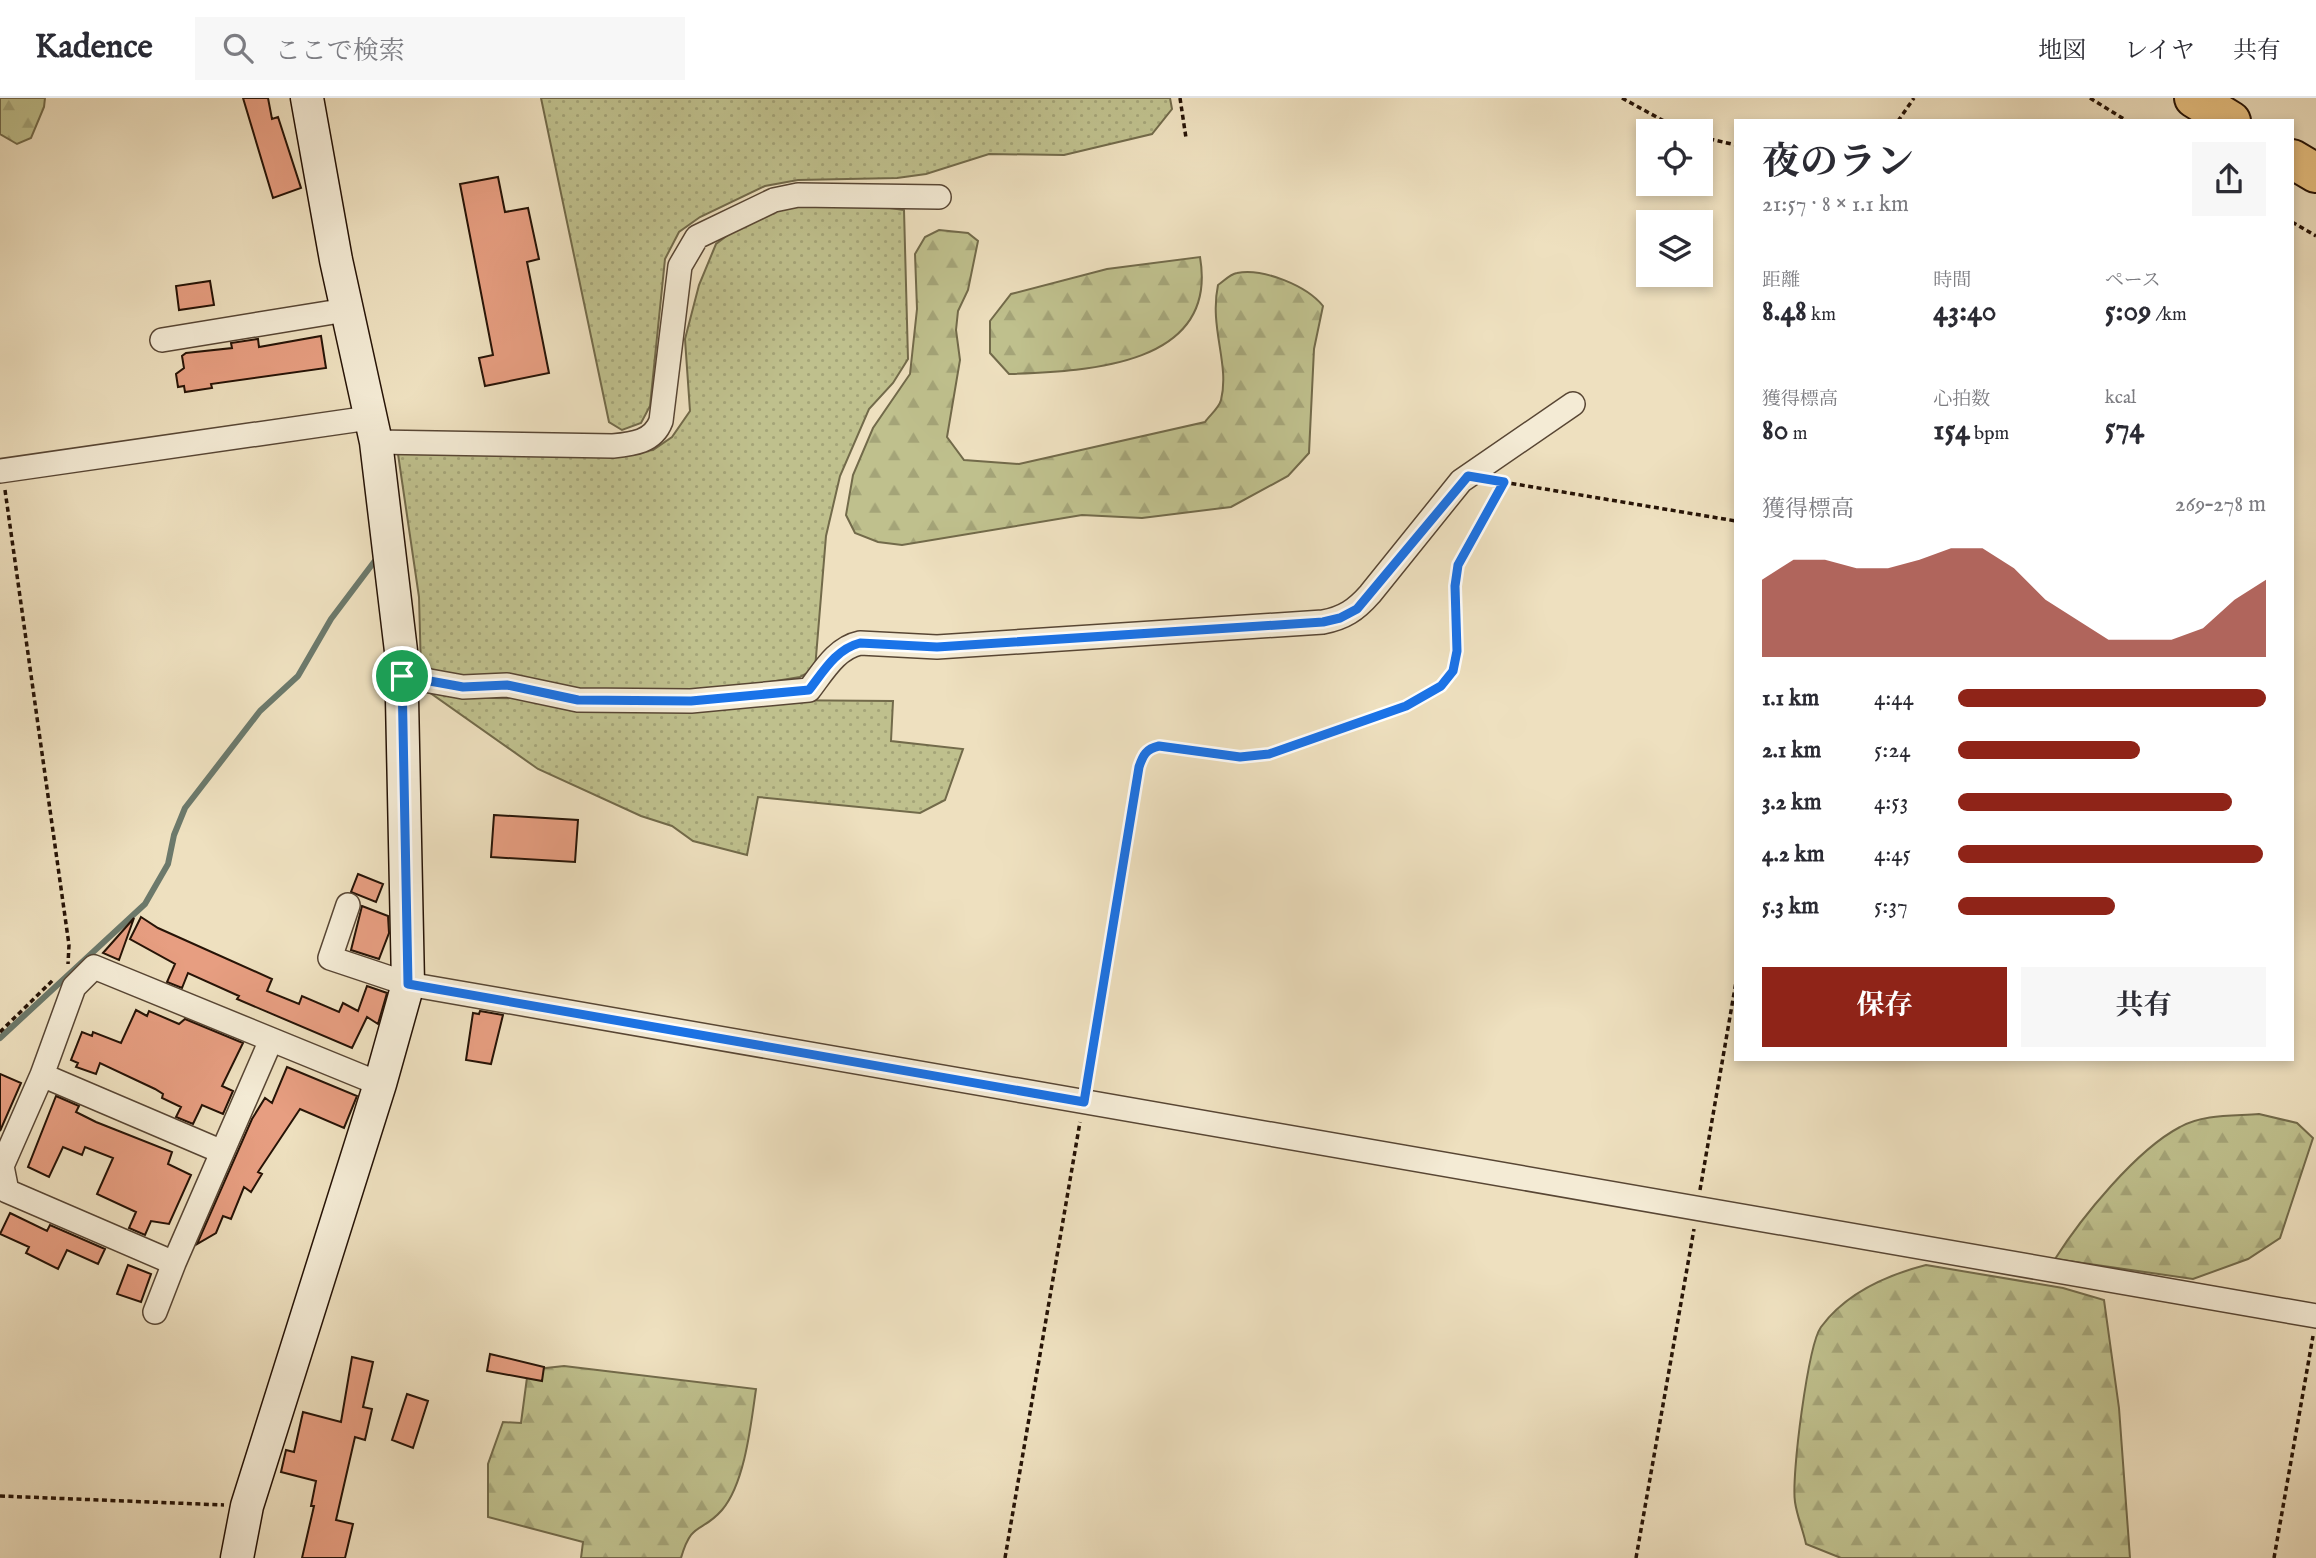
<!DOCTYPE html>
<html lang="ja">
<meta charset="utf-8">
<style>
:root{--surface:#fff;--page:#f7f7f7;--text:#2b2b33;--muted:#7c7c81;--line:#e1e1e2;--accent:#8f2418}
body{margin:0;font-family:"IM FELL English","Noto Serif JP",serif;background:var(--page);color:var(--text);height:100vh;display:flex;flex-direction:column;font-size:26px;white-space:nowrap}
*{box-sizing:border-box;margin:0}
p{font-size:23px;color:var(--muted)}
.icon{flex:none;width:38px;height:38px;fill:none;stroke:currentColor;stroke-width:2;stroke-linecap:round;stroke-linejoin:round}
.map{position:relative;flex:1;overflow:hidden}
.panel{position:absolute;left:1734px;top:21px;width:560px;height:942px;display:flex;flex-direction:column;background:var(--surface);border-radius:0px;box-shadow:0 4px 10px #0003}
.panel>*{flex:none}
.tools{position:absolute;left:1636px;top:21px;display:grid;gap:14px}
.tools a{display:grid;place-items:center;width:77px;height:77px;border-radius:0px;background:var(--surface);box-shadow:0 4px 10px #0003;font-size:35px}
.pin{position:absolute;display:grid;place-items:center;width:60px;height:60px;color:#fff;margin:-30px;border:4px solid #fff;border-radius:50%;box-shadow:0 2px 7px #0007}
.round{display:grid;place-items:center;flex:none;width:74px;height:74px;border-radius:0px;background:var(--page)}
.head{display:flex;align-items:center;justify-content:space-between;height:119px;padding:0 28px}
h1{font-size:38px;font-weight:700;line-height:52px}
.figures{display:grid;grid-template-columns:repeat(3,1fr);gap:10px;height:119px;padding:7px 28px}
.figures div{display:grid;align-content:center}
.figures b{font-size:30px;font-weight:700}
.figures small{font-size:19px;font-weight:400}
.figures p{font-size:19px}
.chart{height:196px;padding:14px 28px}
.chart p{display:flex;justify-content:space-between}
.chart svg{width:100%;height:126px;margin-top:7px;fill:var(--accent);opacity:.7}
.primary-button{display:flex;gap:14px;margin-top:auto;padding:14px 28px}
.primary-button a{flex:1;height:80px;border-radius:0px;background:var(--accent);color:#fff;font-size:28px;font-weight:700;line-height:80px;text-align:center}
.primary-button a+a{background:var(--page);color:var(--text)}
ul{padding:0 28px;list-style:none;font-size:23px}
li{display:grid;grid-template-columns:112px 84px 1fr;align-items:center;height:52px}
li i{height:18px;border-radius:9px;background:var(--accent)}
header{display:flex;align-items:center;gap:42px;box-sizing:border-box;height:98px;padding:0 35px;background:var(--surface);border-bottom:2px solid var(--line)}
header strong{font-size:33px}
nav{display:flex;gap:38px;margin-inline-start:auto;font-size:24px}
.search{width:490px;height:63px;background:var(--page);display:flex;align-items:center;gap:18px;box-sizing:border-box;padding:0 24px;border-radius:0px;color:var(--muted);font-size:26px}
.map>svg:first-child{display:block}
</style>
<header>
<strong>Kadence</strong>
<div class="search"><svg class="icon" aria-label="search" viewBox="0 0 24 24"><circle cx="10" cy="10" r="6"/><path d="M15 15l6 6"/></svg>ここで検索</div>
<nav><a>地図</a><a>レイヤ</a><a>共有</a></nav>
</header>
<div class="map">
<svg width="2316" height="1460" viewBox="0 0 2316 1460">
<defs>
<pattern id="grass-dots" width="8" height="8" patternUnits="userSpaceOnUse" patternTransform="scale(1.75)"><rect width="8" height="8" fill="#bfc08d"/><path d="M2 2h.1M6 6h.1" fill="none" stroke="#a4a478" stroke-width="1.8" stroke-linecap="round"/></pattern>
<pattern id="forest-firs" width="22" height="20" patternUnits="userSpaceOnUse" patternTransform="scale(1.75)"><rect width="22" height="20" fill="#bfc08d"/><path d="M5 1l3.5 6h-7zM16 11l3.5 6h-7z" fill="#a4a478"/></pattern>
</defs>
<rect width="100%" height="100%" fill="#eee0bf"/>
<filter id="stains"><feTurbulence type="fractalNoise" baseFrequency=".00286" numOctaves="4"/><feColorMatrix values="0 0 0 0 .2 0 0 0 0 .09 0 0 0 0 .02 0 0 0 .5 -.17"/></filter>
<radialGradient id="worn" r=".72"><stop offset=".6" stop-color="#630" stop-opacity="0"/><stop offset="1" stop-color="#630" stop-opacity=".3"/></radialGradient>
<!-- grass -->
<path fill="url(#grass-dots)" stroke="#726a4a" stroke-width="2" d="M541,0H1170L1172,11L1152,36L1064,57L989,56L926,76L897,80L798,82L765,88L700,119L679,134L665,161L650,308L641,325L622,332L609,324Z
M827,101L904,112L908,261L893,285L869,311L840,378L826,438L815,571L800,579L728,591L586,594L504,576L472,582L421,572L419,499L398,356H622L653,352L672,339L690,313L685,241L699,187L716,146L753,118Z
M429,594L493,600L893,603L891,643L963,651L945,702L920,715L758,699L747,757L693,743L672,728L641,718L538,671Z"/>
<!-- forest -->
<path fill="url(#forest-firs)" stroke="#726a4a" stroke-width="2" d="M0,0H45L44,9L31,40L17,46L0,36Z
M939,132L968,135L978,143L968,192L958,213L956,232L960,262L947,339L964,362L1019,366L1205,324C1210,317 1219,310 1221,302C1230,266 1209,230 1218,187C1224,183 1230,176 1237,175C1264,170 1307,188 1323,208L1314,251L1309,355L1288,378L1231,409L1142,420L1082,417L902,447L878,444L855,435L846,417L853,377L873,330L910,276L917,211L915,156L925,139Z
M1200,159C1219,269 1086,273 1009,276L990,255V223L1011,196L1107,171Z
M2259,1016L2297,1025L2313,1040L2280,1140L2248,1161L2193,1181L2055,1161C2081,1120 2136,1052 2180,1029C2203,1016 2233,1018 2259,1016Z
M1926,1167L2063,1190L2104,1202L2119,1310L2130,1460H1841L1806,1446C1803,1432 1797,1418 1795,1404C1791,1379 1808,1247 1821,1229C1846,1195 1887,1177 1926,1167Z
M564,1268L756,1291C751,1326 745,1385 722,1412C701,1436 692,1422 681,1460H581L583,1444L488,1419V1366L503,1324L521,1325L528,1272Z"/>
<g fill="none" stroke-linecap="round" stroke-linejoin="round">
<!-- stream -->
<path stroke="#6c796b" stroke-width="6" d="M0,940L145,806L168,766L174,737L185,710L260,613L298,578L331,521L374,464"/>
</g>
<!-- building -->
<path fill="#e79e81" stroke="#261306" stroke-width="2" d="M243,0H268L272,21L278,19L301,90L273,100Z
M498,79L505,114L528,110L539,161L527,164L549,275L485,288L479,260L493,257L460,86Z
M210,183L214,207L179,212L176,188Z
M321,238L326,270L211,286L212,290L185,294L184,288L178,289L176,276L184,270L182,258L186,255L232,250L231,245L258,241L259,249Z
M494,717L578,722L575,764L491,759Z
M358,776L383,786L376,804L351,794Z
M362,808L388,818L389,835L379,861L351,852Z
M141,819L158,830L272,881L267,893L299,906L302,898L339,914L343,905L358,913L367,888L387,895L378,926L367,919L352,950L237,901L239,898L188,875L182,890L167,884L175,866L130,841Z
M134,820L119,862L103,855Z
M136,912L147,918L149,913L179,926L185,921L243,945L222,988L233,993L223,1016L202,1007L193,1026L176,1019L181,1009L162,1000L163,996L155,991L100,965L96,976L76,969L78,965L71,962L82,934L92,938L93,934L121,945Z
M480,913L503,917L491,966L466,962L473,915L479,916Z
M287,969L357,998L344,1030L300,1011L258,1074L262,1076L251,1094L244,1089L231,1121L223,1118L216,1135L197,1146L252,1021L265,1000L272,1005Z
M0,976L21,985L0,1033Z
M56,998L79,1008L76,1014L96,1024L172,1054L168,1066L191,1077L169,1126L151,1123L145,1137L129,1130L136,1114L97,1096L113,1060L85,1049L82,1057L63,1049L49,1079L28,1069Z
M10,1115L47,1133L50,1127L105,1151L98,1166L67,1152L58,1171L26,1155L29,1149L0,1136Z
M128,1167L151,1176L141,1204L117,1196Z
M490,1256L544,1269L542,1283L487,1273Z
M352,1259L373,1264L363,1309L372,1311L365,1342L355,1339L336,1422L353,1426L345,1460H302L314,1408H311L316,1383L281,1374L286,1352L294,1354L303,1314L341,1324Z
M407,1296L428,1303L413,1350L392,1342Z"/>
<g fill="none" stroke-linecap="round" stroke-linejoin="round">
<!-- street casing -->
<g stroke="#584634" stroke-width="26">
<path id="street" d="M162,242L346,212
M376,344L613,348C633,346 653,344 661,323L680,168L697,139L774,102L798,97L939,99
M0,373L369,320
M402,578L463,589L507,587L578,602L691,603L809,592C823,574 836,550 860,545L937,549L1323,524C1344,520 1356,512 1370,496L1461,383L1573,306
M348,807L330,860L408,886L2316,1218
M271,942L174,1165L7,1093L2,1068L42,977L74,889L94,869L380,986
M42,977L220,1053
M155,1214L174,1165"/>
</g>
<!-- secondary casing -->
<g stroke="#261306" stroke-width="35">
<path id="secondary" d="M237,1460L247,1408L380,986L408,886L401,553L376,344L336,162L307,0"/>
</g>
<!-- highway casing -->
<g stroke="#261306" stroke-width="42">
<path id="highway" d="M2194,0L2231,23
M2292,61L2316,75"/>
</g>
<!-- path -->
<path stroke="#261306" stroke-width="3.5" stroke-dasharray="5 3.5" stroke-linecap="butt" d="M1180,0L1186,40
M1622,0L1682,33
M2090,0L2127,23
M1898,23L1914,0
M1701,39L1736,47
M2292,124L2316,138
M1503,384L1736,423
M5,392L69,847L68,866
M0,934L53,882
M1087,985L1139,669C1141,663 1143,655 1149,651C1166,640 1217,657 1238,658C1272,661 1304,642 1335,632C1358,624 1383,618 1406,608C1487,574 1442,530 1458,468C1466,439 1489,410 1504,384
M1700,1092L1736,884
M0,1398L224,1407
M1005,1460L1080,1024
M1636,1460L1694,1131
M2274,1460L2313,1238"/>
<!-- street -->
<use href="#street" stroke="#f4ebd5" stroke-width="23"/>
<!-- secondary -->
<use href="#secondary" stroke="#f4ebd5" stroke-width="32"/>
<!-- highway -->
<use href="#highway" stroke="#e7c080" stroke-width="38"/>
</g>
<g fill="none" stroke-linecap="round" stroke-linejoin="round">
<!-- route casing -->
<g stroke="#fff" stroke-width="14">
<path id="route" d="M1468,378L1504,384L1458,467L1455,488L1457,553L1453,573L1441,588L1406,608L1269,656L1240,659L1159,648C1146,651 1143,657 1139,669L1084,1004L408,886L402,578L463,589L507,587L578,602L691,603L809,592C823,574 836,551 860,545L937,549L1323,524L1340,520L1357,511Z"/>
</g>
<!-- route -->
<use href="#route" stroke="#1a73e8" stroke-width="9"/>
</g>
<rect width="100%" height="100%" filter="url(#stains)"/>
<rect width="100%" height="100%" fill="url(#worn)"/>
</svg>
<div class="tools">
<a><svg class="icon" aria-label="locate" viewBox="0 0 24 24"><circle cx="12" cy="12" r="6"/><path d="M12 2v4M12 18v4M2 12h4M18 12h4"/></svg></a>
<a><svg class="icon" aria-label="layers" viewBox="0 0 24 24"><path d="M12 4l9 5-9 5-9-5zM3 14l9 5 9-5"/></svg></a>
</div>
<div class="pin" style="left:402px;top:578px;background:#1e9e55"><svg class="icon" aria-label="arrive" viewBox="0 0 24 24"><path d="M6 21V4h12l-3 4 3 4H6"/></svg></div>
<section class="panel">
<div class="head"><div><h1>夜のラン</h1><p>21:57 · 8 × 1.1 km</p></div><a class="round"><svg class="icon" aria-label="share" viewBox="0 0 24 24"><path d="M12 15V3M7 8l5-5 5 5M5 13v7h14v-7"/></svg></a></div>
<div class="figures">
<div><p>距離</p><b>8.48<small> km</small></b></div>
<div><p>時間</p><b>43:40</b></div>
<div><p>ペース</p><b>5:09<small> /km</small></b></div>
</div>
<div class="figures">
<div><p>獲得標高</p><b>80<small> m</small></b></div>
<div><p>心拍数</p><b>154<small> bpm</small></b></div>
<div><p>kcal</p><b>574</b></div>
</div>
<div class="chart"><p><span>獲得標高</span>269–278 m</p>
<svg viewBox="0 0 160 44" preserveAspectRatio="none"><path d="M0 44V17L10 10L20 10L30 13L40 13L50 10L60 6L70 6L80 13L90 24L100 31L110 38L120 38L130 38L140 34L150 24L160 17V44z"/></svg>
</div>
<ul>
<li><b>1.1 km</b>4:44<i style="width:100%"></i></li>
<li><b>2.1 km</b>5:24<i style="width:59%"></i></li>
<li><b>3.2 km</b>4:53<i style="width:89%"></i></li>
<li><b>4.2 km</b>4:45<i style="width:99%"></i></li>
<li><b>5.3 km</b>5:37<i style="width:51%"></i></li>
</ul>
<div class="primary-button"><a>保存</a><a>共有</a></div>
</section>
</div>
